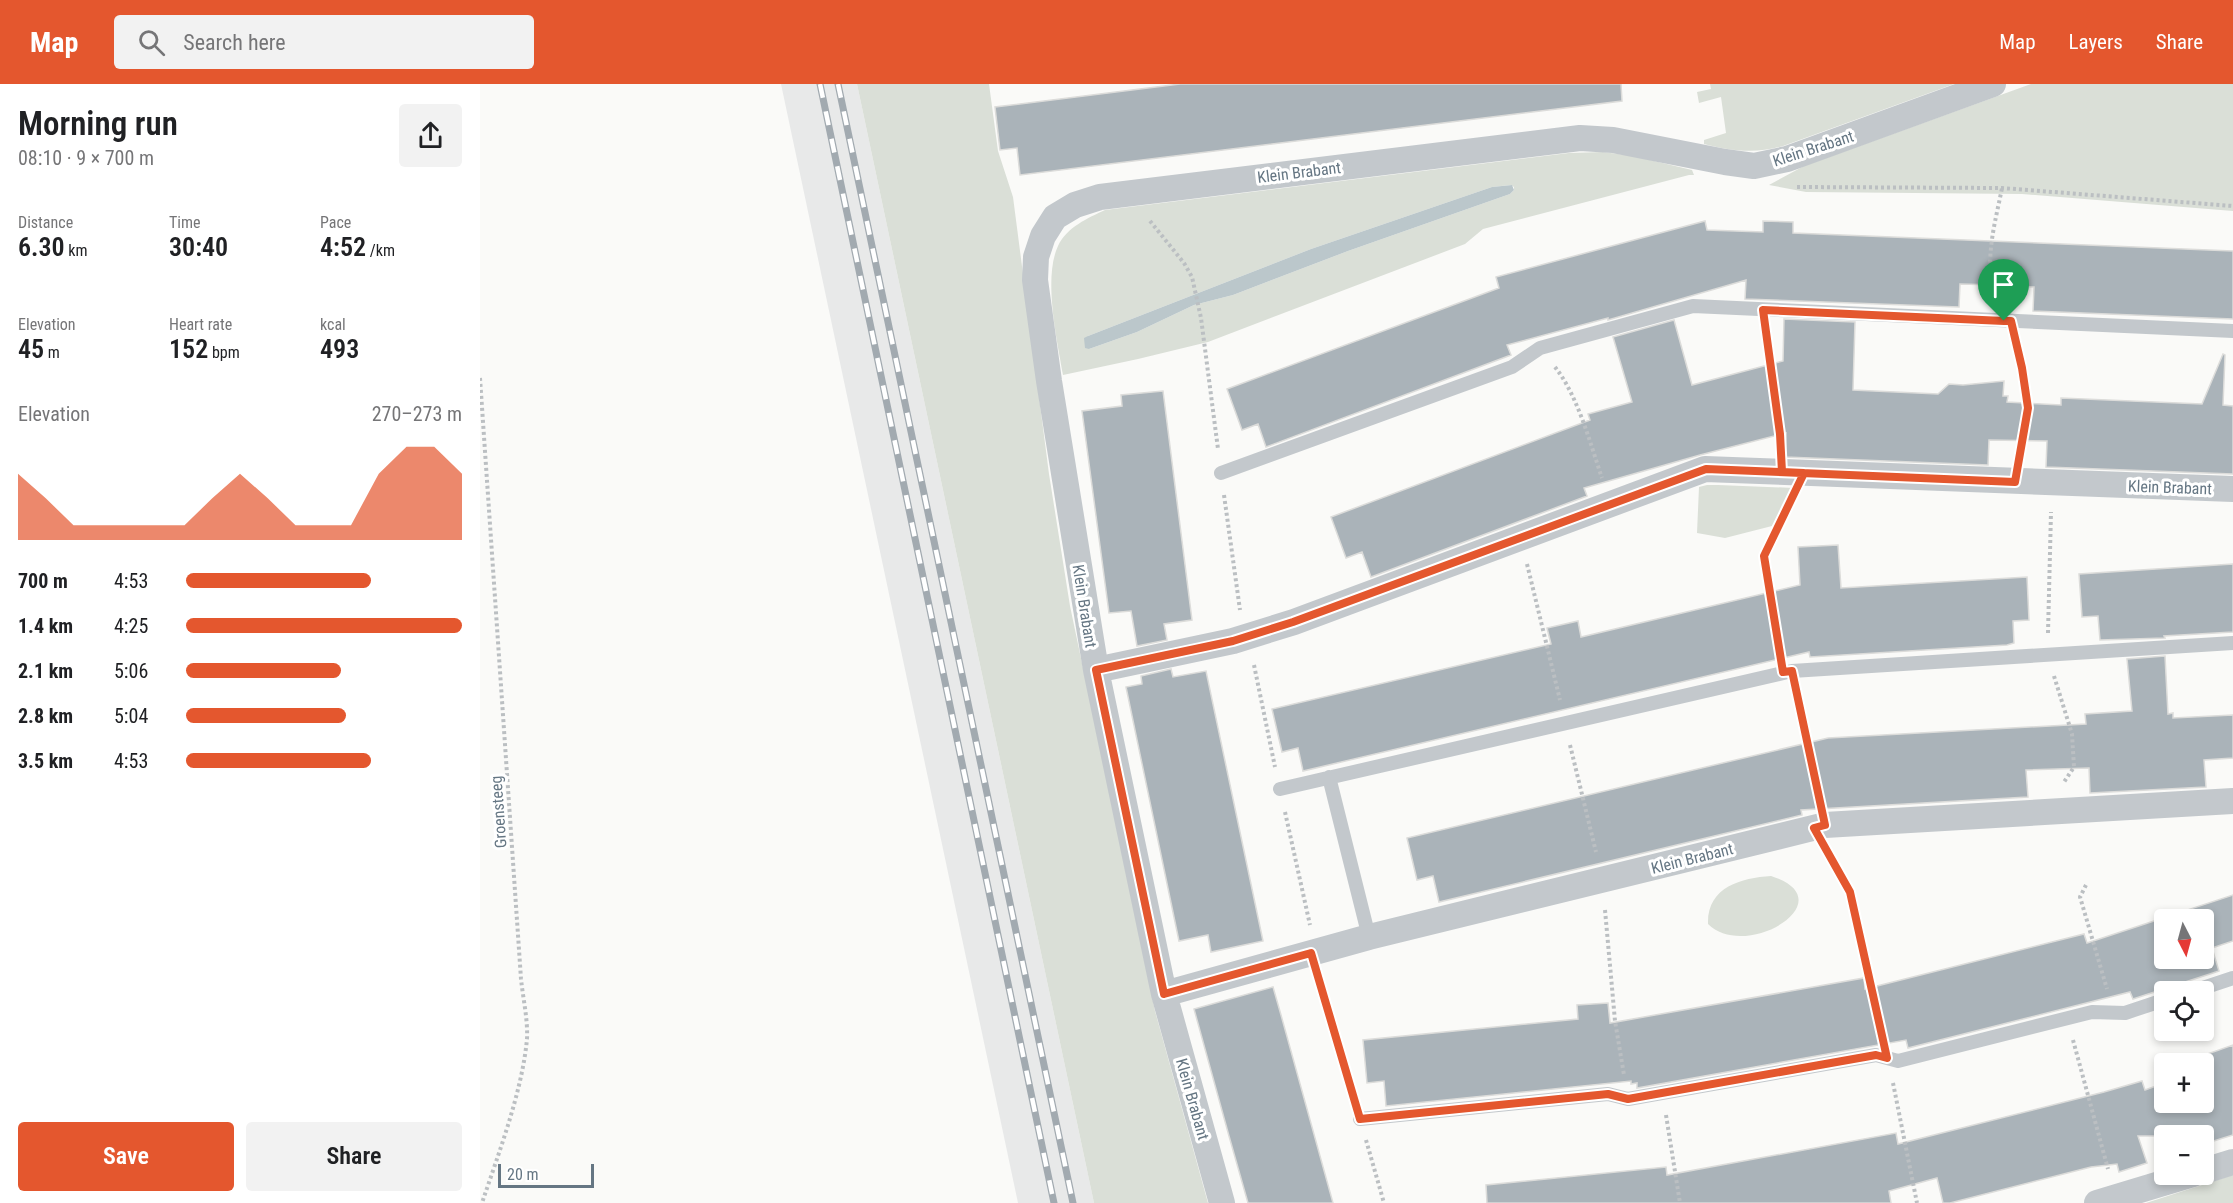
<!DOCTYPE html>
<meta charset="utf-8">
<style>
:root{--surface:#fff;--page:#f2f2f2;--text:#202124;--muted:#757577;--accent:#e4572e}
body{margin:0;font-family:"Roboto Condensed",sans-serif;background:var(--page);color:var(--text);height:100vh;display:flex;flex-direction:column;font-size:22px;white-space:nowrap}
*{box-sizing:border-box;margin:0}
p{font-size:20px;color:var(--muted)}
.icon{flex:none;width:33px;height:33px;fill:none;stroke:currentColor;stroke-width:2;stroke-linecap:round;stroke-linejoin:round}
.map{position:relative;flex:1;overflow:hidden}
.side{display:flex;flex-direction:column;background:var(--surface);width:480px}
.side>*{flex:none}
.needle{width:39px;rotate:174deg}
.controls{position:absolute;left:1674px;top:825px;display:grid;gap:12px}
.controls a{display:grid;place-items:center;width:60px;height:60px;border-radius:6px;background:var(--surface);box-shadow:0 3px 9px #0003;font-size:30px}
.scale{position:absolute;left:18px;bottom:15px;width:96px;box-sizing:border-box;padding-left:6px;border:3px solid #657683;border-top:0;font-size:16px;line-height:21px;white-space:nowrap;color:#657683;-webkit-text-stroke:4px #fff;paint-order:stroke}
.pin{position:absolute;display:grid;place-items:center;width:51px;height:51px;color:#fff;margin:-62px -26px;border-radius:50% 50% 50% 0;rotate:-45deg;box-shadow:0 0 6px #0007}
.pin .icon{rotate:45deg}
.round{display:grid;place-items:center;flex:none;width:63px;height:63px;border-radius:6px;background:var(--page)}
.head{display:flex;align-items:center;justify-content:space-between;height:102px;padding:0 18px}
h1{font-size:33px;font-weight:600;line-height:45px}
.metrics{display:grid;grid-template-columns:repeat(3,1fr);gap:9px;height:102px;padding:6px 18px}
.metrics div{display:grid;align-content:center}
.metrics b{font-size:26px;font-weight:600}
.metrics small{font-size:16px;font-weight:400}
.metrics p{font-size:16px}
.chart{height:168px;padding:12px 18px}
.chart p{display:flex;justify-content:space-between}
.chart svg{width:100%;height:108px;margin-top:6px;fill:var(--accent);opacity:.7}
.primary-button{display:flex;gap:12px;margin-top:auto;padding:12px 18px}
.primary-button a{flex:1;height:69px;border-radius:6px;background:var(--accent);color:#fff;font-size:24px;font-weight:600;line-height:69px;text-align:center}
.primary-button a+a{background:var(--page);color:var(--text)}
ul{padding:0 18px;list-style:none;font-size:20px}
li{display:grid;grid-template-columns:96px 72px 1fr;align-items:center;height:45px}
li i{height:15px;border-radius:8px;background:var(--accent)}
header{display:flex;align-items:center;gap:36px;box-sizing:border-box;height:84px;padding:0 30px;background:var(--accent);color:#fff}
header strong{font-size:28px}
nav{display:flex;gap:33px;margin-inline-start:auto;font-size:21px}
.search{width:420px;height:54px;background:var(--page);display:flex;align-items:center;gap:15px;box-sizing:border-box;padding:0 21px;border-radius:6px;color:var(--muted);font-size:22px}
main{display:flex;flex:1;min-height:0}
.map>svg:first-child{display:block}
</style>
<header>
<strong>Map</strong>
<div class="search"><svg class="icon" aria-label="search" viewBox="0 0 24 24"><circle cx="10" cy="10" r="6"/><path d="M15 15l6 6"/></svg>Search here</div>
<nav><a>Map</a><a>Layers</a><a>Share</a></nav>
</header>
<main>
<section class="side">
<div class="head"><div><h1>Morning run</h1><p>08:10 · 9 × 700 m</p></div><a class="round"><svg class="icon" aria-label="share" viewBox="0 0 24 24"><path d="M12 15V3M7 8l5-5 5 5M5 13v7h14v-7"/></svg></a></div>
<div class="metrics">
<div><p>Distance</p><b>6.30<small> km</small></b></div>
<div><p>Time</p><b>30:40</b></div>
<div><p>Pace</p><b>4:52<small> /km</small></b></div>
</div>
<div class="metrics">
<div><p>Elevation</p><b>45<small> m</small></b></div>
<div><p>Heart rate</p><b>152<small> bpm</small></b></div>
<div><p>kcal</p><b>493</b></div>
</div>
<div class="chart"><p><span>Elevation</span>270–273 m</p>
<svg viewBox="0 0 160 44" preserveAspectRatio="none"><path d="M0 44V17L10 27L20 38L30 38L40 38L50 38L60 38L70 27L80 17L90 27L100 38L110 38L120 38L130 17L140 6L150 6L160 17V44z"/></svg>
</div>
<ul>
<li><b>700 m</b>4:53<i style="width:67%"></i></li>
<li><b>1.4 km</b>4:25<i style="width:100%"></i></li>
<li><b>2.1 km</b>5:06<i style="width:56%"></i></li>
<li><b>2.8 km</b>5:04<i style="width:58%"></i></li>
<li><b>3.5 km</b>4:53<i style="width:67%"></i></li>
</ul>
<div class="primary-button"><a>Save</a><a>Share</a></div>
</section>
<div class="map">
<svg width="1753" height="1119" viewBox="0 0 1753 1119">
<rect width="100%" height="100%" fill="#fafaf8"/>
<!-- built -->
<path fill="#e8e9e9" d="M301,0H377L614,1119H538Z"/>
<!-- green -->
<path fill="#dadfd7" fill-rule="evenodd" d="M377,0H509L518,67L533,113L569,390L590,522L675,927L728,1119H614Z
M1230,0H1474L1303,62C1276,70 1251,67 1224,60V56L1246,49L1241,13L1219,19L1217,8L1231,5Z
M1551,0H1753V127L1542,110L1326,108L1289,101L1324,82Z
M1123,68L1153,72L1212,86L1214,91H1209L1003,145L985,160L728,258L658,275L583,291C577,256 563,194 578,162C587,143 608,134 625,126L1089,69ZM1031,101L1034,103V106L1030,110L868,167L753,211L714,221L657,248L609,265L608,252L831,165L1012,103Z
M1227,401H1238L1314,404L1292,442L1245,454L1217,449L1219,403Z
M1291,792C1367,816 1266,878 1228,840C1227,803 1261,794 1291,792Z
M1753,1091V1119H1666Z"/>
<!-- water -->
<path fill="#bbc7cb" d="M1032,101L1034,106L1030,110L868,167L753,211L714,221L657,248L609,265L605,264L604,254L608,252L831,165L1012,103Z"/>
<!-- building -->
<path fill="#aab3b9" stroke="#dcdcda" stroke-width="1.5" fill-rule="evenodd" d="M700,0H1141L1142,17L540,91L537,64L520,66L515,23Z
M1225,137L1227,146L1283,148V137L1313,138V149L1753,167V235L1553,227L1554,203L1517,201L1480,200L1479,223L1265,215L1266,196L1128,236V234L1027,261L1031,271L786,363L778,340L762,346L747,305L1019,204L1016,193Z
M1304,235L1375,238L1373,306L1458,310L1469,300L1483,301L1524,297L1523,312H1528L1527,318L1581,321V314L1722,320L1743,270L1745,271L1743,321L1753,322V390L1566,383L1567,357L1509,356L1508,381L1305,373L1306,349L1220,371L1104,404L1107,412L891,493L882,468L866,474L851,433L1110,336L1108,330L1152,318L1133,253L1194,236L1212,301L1303,277Z
M683,307L712,536L684,540L687,556L657,562L651,527L629,529L602,327L642,322L641,311Z
M1358,461L1361,504L1547,493L1549,536L1533,537L1534,559L1527,561L1330,573L1329,568L823,687L818,664L802,668L792,625L1071,560L1067,544L1098,537L1101,553L1320,501L1318,463Z
M1753,480V548L1684,552L1685,554L1620,556L1618,532L1602,533L1599,490Z
M1685,572L1688,630L1693,629V634L1753,631V674L1724,676L1726,703L1610,709L1609,684L1546,686L1548,713L1321,726L1322,731L959,818L953,792L937,796L927,754L1348,654L1606,640L1605,630L1652,627L1647,575Z
M691,585L693,593L726,587L783,857L731,868L728,851L699,857L646,603L662,600L661,592Z
M1753,811V857L1732,864L1739,887L1653,915L1650,908L1428,964L1426,956L1157,1004V999L1151,1000V997L906,1022L904,997L887,999L883,956L1098,935L1097,921L1128,919L1130,939L1384,894L1385,905L1604,850L1607,859ZM1684,836H1724V874H1684Z
M793,903L801,931L853,1119H768L749,1052L714,925Z
M1753,961V1051L1724,1060V1052H1658L1667,1079L1639,1088L1637,1080L1611,1083L1470,1119H1463L1457,1094L1409,1107L1411,1119H1007L1006,1101L1186,1083L1187,1091L1416,1049L1418,1060L1624,1008L1662,997L1665,1006L1684,999V1018H1724V980H1721L1719,973Z"/>
<g fill="none" stroke-linecap="round" stroke-linejoin="round">
<!-- path -->
<path stroke="#bbbfc2" stroke-width="4" stroke-dasharray="3 3" stroke-linecap="butt" d="M1317,103L1522,104L1753,122
M670,137L704,179L712,193L721,234L738,365
M1516,214C1503,178 1515,140 1522,104
M1286,249L1301,360
M1537,260L1543,284L1548,324L1542,368
M1075,283C1098,312 1110,359 1122,394
M0,294L41,895C43,914 48,936 47,955C42,1008 19,1068 2,1119
M744,411L760,526
M1047,480L1080,616
M1568,549L1571,428
M1300,567L1284,472L1311,417
M774,581L795,683
M1574,592L1592,650L1594,683L1584,698
M1317,610L1339,714
M1090,661L1116,768
M805,728L830,841
M1347,770L1369,808L1401,948
M1606,801L1600,813L1627,905
M1125,826L1135,937L1144,991
M839,895L874,1014
M1593,956L1628,1085
M1413,999L1437,1119
M1186,1031L1200,1119
M886,1056L904,1119"/>
<!-- lane -->
<path stroke="#c3c8cc" stroke-width="14" d="M741,389L1032,283L1060,264L1213,222L1753,247
M849,693L889,853
M800,705L1312,587L1753,559
M1711,908L1753,894
M880,1035L1128,1010L1148,1015L1396,971L1418,977L1612,928L1645,929L1684,916"/>
<!-- street -->
<path stroke="#c3c8cc" stroke-width="26" d="M616,586L753,557L814,538L1225,385L1753,405
M684,910L889,853L1345,741L1753,717
M1724,1087L1753,1078
M742,1119L684,910L616,586L569,297L555,196L556,173L563,152L575,133L595,121L620,113L1100,54L1133,56L1245,78L1274,82L1307,75L1513,0
M1617,1119L1713,1090"/>
<!-- rail casing -->
<g stroke="#a2aab0" stroke-width="7">
<path id="rail" d="M340,0L574,1119
M358,0L593,1119"/>
</g>
<!-- rail -->
<use href="#rail" stroke="#fff" stroke-width="4.5" stroke-dasharray="14" stroke-linecap="butt"/>
</g>
<g fill="none" stroke-linecap="round" stroke-linejoin="round">
<!-- route casing -->
<g stroke="#fff" stroke-width="12">
<path id="route" d="M1524,237H1531L1542,284L1548,324L1535,398L1226,385L813,538L753,557L616,586L684,910L831,869L880,1035L1128,1010L1148,1015L1396,971L1407,974L1370,808L1334,744L1345,741L1312,587L1303,588L1284,472L1324,389L1302,388L1300,350L1283,226L1524,237"/>
</g>
<!-- route -->
<use href="#route" stroke="#e4572e" stroke-width="8"/>
</g>
<g text-anchor="middle" stroke-width="6" stroke-linejoin="round" paint-order="stroke">
<!-- street labels -->
<g font-size="16" fill="#657683" stroke="#fff">
<text transform="translate(1333 64) rotate(-18)" y="6">Klein Brabant</text>
<text transform="translate(819 88) rotate(-7)" y="6">Klein Brabant</text>
<text transform="translate(1690 403) rotate(2)" y="6">Klein Brabant</text>
<text transform="translate(605 522) rotate(81)" y="6">Klein Brabant</text>
<text transform="translate(18 728) rotate(-94)" y="6">Groensteeg</text>
<text transform="translate(1212 774) rotate(-14)" y="6">Klein Brabant</text>
<text transform="translate(713 1015) rotate(74)" y="6">Klein Brabant</text>
</g>
</g>
</svg>
<div class="controls">
<a><svg class="needle" viewBox="-14 -14 28 28"><path d="M0-13l5 13h-10z" fill="#e53935"/><path d="M0 13l5-13h-10z" fill="#757577"/></svg></a>
<a><svg class="icon" aria-label="locate" viewBox="0 0 24 24"><circle cx="12" cy="12" r="6"/><path d="M12 2v4M12 18v4M2 12h4M18 12h4"/></svg></a>
<a>+</a>
<a>−</a>
</div>
<div class="scale">20 m</div>
<div class="pin" style="left:1524px;top:237px;background:#1e9e55"><svg class="icon" aria-label="arrive" viewBox="0 0 24 24"><path d="M6 21V4h12l-3 4 3 4H6"/></svg></div>
</div>
</main>
